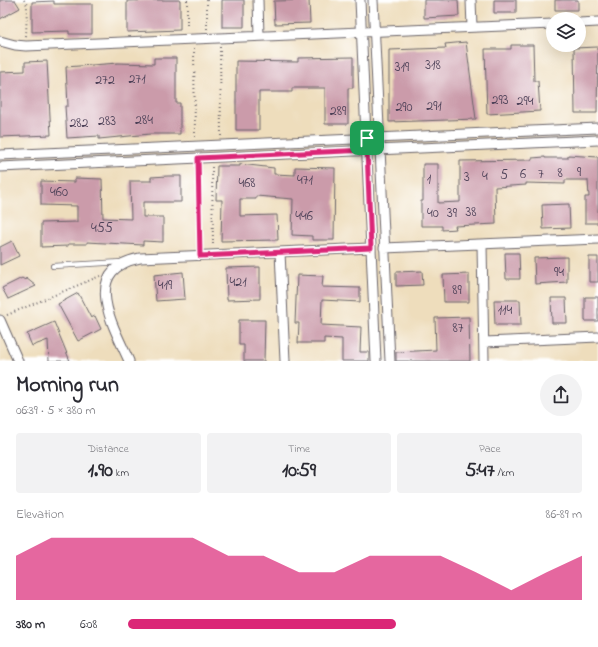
<!DOCTYPE html>
<meta charset="utf-8">
<style>
:root{--surface:#fff;--page:#f2f2f3;--text:#2b2b33;--muted:#7c7c81;--accent:#db2777}
body{margin:0;font-family:"Indie Flower",sans-serif;background:var(--page);color:var(--text);height:100vh;display:flex;flex-direction:column;font-size:15px;white-space:nowrap}
*{box-sizing:border-box;margin:0}
p{font-size:13px;color:var(--muted)}
.icon{flex:none;width:22px;height:22px;fill:none;stroke:currentColor;stroke-width:2;stroke-linecap:round;stroke-linejoin:round}
.map{position:relative;height:361px;overflow:hidden}
.side{display:flex;flex-direction:column;background:var(--surface);flex:1}
.side>*{flex:none}
.fabs{position:absolute;left:546px;top:12px;display:grid;gap:8px}
.fabs a{display:grid;place-items:center;width:40px;height:40px;border-radius:50%;background:var(--surface);box-shadow:0 4px 16px #0002;font-size:20px}
.pin{position:absolute;display:grid;place-items:center;width:34px;height:34px;color:#fff;margin:-17px;border-radius:8px;box-shadow:0 2px 6px #0006}
.round{display:grid;place-items:center;flex:none;width:42px;height:42px;border-radius:21px;background:var(--page)}
.overview{display:flex;align-items:center;justify-content:space-between;height:68px;padding:0 16px}
h1{font-size:22px;font-weight:800;line-height:30px}
.stats{display:grid;grid-template-columns:repeat(3,1fr);gap:6px;height:68px;padding:4px 16px}
.stats div{display:grid;align-content:center;border-radius:4px;background:var(--page);text-align:center}
.stats b{font-size:20px;font-weight:800}
.stats small{font-size:11px;font-weight:400}
.stats p{font-size:11px}
.chart{height:112px;padding:8px 16px}
.chart p{display:flex;justify-content:space-between}
.chart svg{width:100%;height:72px;margin-top:4px;fill:var(--accent);opacity:.7}
ul{padding:0 16px;list-style:none;font-size:13px}
li{display:grid;grid-template-columns:64px 48px 1fr;align-items:center;height:30px}
li i{height:10px;border-radius:5px;background:var(--accent)}
.map>svg:first-child{display:block}
</style>
<div class="map">
<svg width="598" height="361" viewBox="0 0 598 361">
<rect width="100%" height="100%" fill="#fff"/>
<filter id="ink" filterUnits="userSpaceOnUse"><feTurbulence type="fractalNoise" baseFrequency=".025" numOctaves="2"/><feDisplacementMap in="SourceGraphic" scale="8" xChannelSelector="R" yChannelSelector="G"/><feConvolveMatrix kernelMatrix="1 2 1 2 8 2 1 2 1" color-interpolation-filters="sRGB"/></filter>
<filter id="wash" filterUnits="userSpaceOnUse"><feTurbulence type="fractalNoise" baseFrequency=".012" numOctaves="4" result="noise"/><feDisplacementMap in="SourceGraphic" scale="16" xChannelSelector="R" yChannelSelector="G"/><feGaussianBlur stdDeviation="0.9" result="paint"/><feColorMatrix in="noise" values="0 0 0 0 0 0 0 0 0 0 0 0 0 0 0 0 0 1.4 0 .05"/><feComposite in="paint" operator="in"/></filter>
<g filter="url(#wash)">
<rect width="100%" height="100%" fill="#eeddbc"/>
<g id="blocks">
<!-- building -->
<path fill="#cb9baa" d="M0,0H15L20,8L0,19Z
M158,0H180V30L127,32V1Z
M222,0H244V27H222Z
M309,0L310,23L275,24L274,1Z
M424,0H458L459,16L424,18Z
M494,0H516V13H494Z
M555,0H578V10H555Z
M54,1V4H92V34H69V31L32,32V2Z
M466,42L476,119L389,122V50L446,48L445,44Z
M511,45H533L534,81H538L540,111L487,114L485,49H511Z
M598,47L597,113H575L574,48Z
M353,57V88H348V124H325V88H292V92H259V130H236V61L298,62V58Z
M154,58H176V103H180V134H150L99,139V136L67,138L65,106H68L66,67L118,63L154,64Z
M47,61L51,135L0,137V72L25,71V62Z
M568,155L598,157V223H585V197H589L588,180H565V184L526,183V185L495,187L496,224L455,226L456,229L442,230V226H421V201H423V164H438V203L460,202V161L532,160V158L545,157V158H568Z
M240,164L274,168V174L295,175V167L335,168L334,240H312V236L292,235L293,199L256,196V199H240V216L277,215L278,240L221,241L222,200H216L217,166H240Z
M168,176H181V202H143V217H163V242L143,241V245L87,242V244H68V246L41,247V223L77,222V206L41,205V181L75,182V178L102,179L103,218L131,219L130,181H151V177Z
M569,204L570,228L543,229L542,205Z
M12,241L19,256L0,265V247Z
M505,253H519L520,279H506Z
M567,257V282L535,284L534,258Z
M589,257H598V282H589Z
M260,267V299L227,300L226,268Z
M422,271L423,285L396,286V272Z
M183,272L185,299L156,301L154,275Z
M469,274V302H444L443,275Z
M297,275L323,276L322,287L360,288V302L322,300L321,325L361,327L360,352H369V361H342V339L324,338V343H298L299,323H295Z
M22,278L25,280L26,278L36,286L8,299L2,288Z
M78,293L91,318L95,316L101,329L78,341L58,304Z
M585,297H598V321H585Z
M551,298H566L567,323H552Z
M494,300H520L521,325H495Z
M469,317L470,361H396V352L436,350L435,318Z
M239,320H265L264,361H244V345H239Z
M54,322L70,361H49L48,340L32,346L27,334Z"/>
</g>
</g>
<g filter="url(#ink)">
<use href="#blocks" fill-opacity="0" stroke="#696368" stroke-width="1"/>
<g fill="none" stroke-linecap="round" stroke-linejoin="round">
<!-- service casing -->
<g stroke="#696368" stroke-width="6">
<path id="service" d="M53,266L122,262"/>
</g>
<!-- minor casing -->
<g stroke="#696368" stroke-width="11">
<path id="minor" d="M258,0L259,36
M360,0L376,361
M373,0L390,361
M471,0L472,27
M579,23L598,22
M0,41L15,45L26,46L553,24
M0,155L598,128
M0,167L598,140
M482,244L484,361
M384,248L598,239
M280,252L285,361
M0,320L18,361
M484,342L598,337
M129,361C114,327 79,270 140,258L371,248"/>
</g>
<!-- path -->
<path stroke="#696368" stroke-width="2" stroke-dasharray="1 3" stroke-linecap="butt" d="M24,0L27,5L26,37
M187,0V31
M207,0V30
M220,47L221,137
M194,48L195,138
M198,167L200,247
M212,167L213,246
M7,315L100,276"/>
<!-- service -->
<use href="#service" stroke="#fff" stroke-width="4.5"/>
<!-- minor -->
<use href="#minor" stroke="#fff" stroke-width="9"/>
</g>
</g>
<g fill="none" stroke-linecap="round" stroke-linejoin="round" filter="url(#ink)">
<!-- route casing -->
<g stroke="#fff" stroke-width="8">
<path id="route" d="M367,138V150L198,158L200,256L371,248L367,150H380L379,138H367"/>
</g>
<!-- route -->
<use href="#route" stroke="#db2777" stroke-width="5"/>
</g>
<g text-anchor="middle" stroke-width="3.5" stroke-linejoin="round" paint-order="stroke">
<!-- number labels -->
<g font-size="14" fill="#4c4057">
<text x="433" y="69">318</text>
<text x="402" y="71">319</text>
<text x="137" y="83">271</text>
<text x="105" y="84">272</text>
<text x="500" y="104">293</text>
<text x="525" y="105">294</text>
<text x="434" y="110">291</text>
<text x="404" y="111">290</text>
<text x="338" y="115">289</text>
<text x="144" y="124">284</text>
<text x="107" y="125">283</text>
<text x="79" y="127">282</text>
<text x="579" y="176">9</text>
<text x="560" y="177">8</text>
<text x="523" y="178">6</text>
<text x="541" y="178">7</text>
<text x="504" y="179">5</text>
<text x="485" y="180">4</text>
<text x="467" y="181">3</text>
<text x="429" y="183">1</text>
<text x="305" y="184">471</text>
<text x="247" y="187">468</text>
<text x="59" y="196">460</text>
<text x="471" y="216">38</text>
<text x="433" y="217">40</text>
<text x="452" y="217">39</text>
<text x="304" y="220">446</text>
<text x="102" y="232">455</text>
<text x="559" y="276">94</text>
<text x="238" y="286">421</text>
<text x="165" y="289">419</text>
<text x="457" y="294">89</text>
<text x="505" y="314">114</text>
<text x="458" y="332">87</text>
</g>
</g>
</svg>
<div class="fabs">
<a><svg class="icon" aria-label="layers" viewBox="0 0 24 24"><path d="M12 4l9 5-9 5-9-5zM3 14l9 5 9-5"/></svg></a>
</div>
<div class="pin" style="left:367px;top:138px;background:#1e9e55"><svg class="icon" aria-label="arrive" viewBox="0 0 24 24"><path d="M6 21V4h12l-3 4 3 4H6"/></svg></div>
</div>
<section class="side">
<div class="overview"><div><h1>Morning run</h1><p>06:39 · 5 × 380 m</p></div><a class="round"><svg class="icon" aria-label="share" viewBox="0 0 24 24"><path d="M12 15V3M7 8l5-5 5 5M5 13v7h14v-7"/></svg></a></div>
<div class="stats">
<div><p>Distance</p><b>1.90<small> km</small></b></div>
<div><p>Time</p><b>10:59</b></div>
<div><p>Pace</p><b>5:47<small> /km</small></b></div>
</div>
<div class="chart"><p><span>Elevation</span>86–89 m</p>
<svg viewBox="0 0 160 44" preserveAspectRatio="none"><path d="M0 44V17L10 6L20 6L30 6L40 6L50 6L60 17L70 17L80 27L90 27L100 17L110 17L120 17L130 27L140 38L150 27L160 17V44z"/></svg>
</div>
<ul>
<li><b>380 m</b>6:08<i style="width:59%"></i></li>
</ul>
</section>
